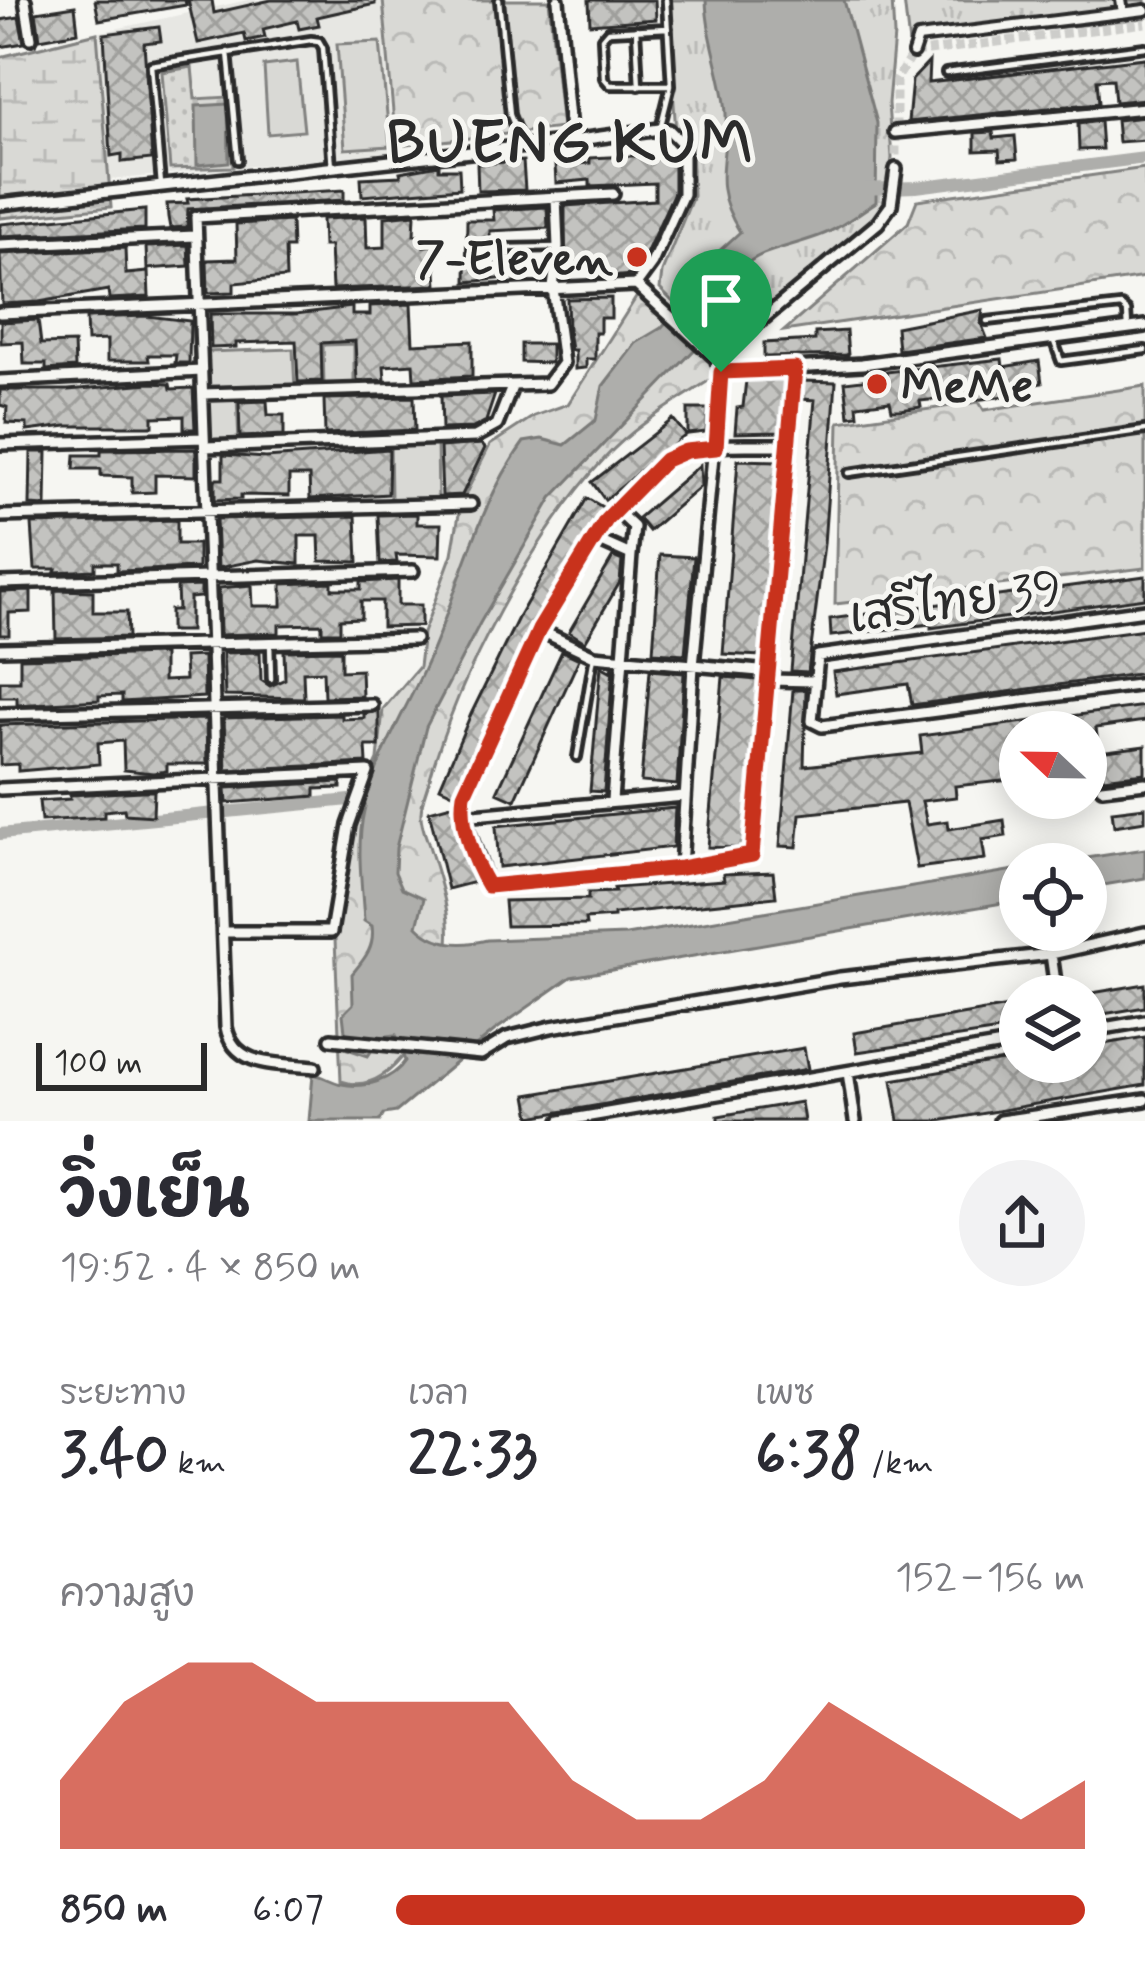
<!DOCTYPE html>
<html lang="th">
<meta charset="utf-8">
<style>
:root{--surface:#fff;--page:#f2f2f3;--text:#2b2b33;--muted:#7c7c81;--accent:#c8321e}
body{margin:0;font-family:Mynerve,"Playpen Sans Thai",sans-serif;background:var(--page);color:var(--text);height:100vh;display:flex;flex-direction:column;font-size:45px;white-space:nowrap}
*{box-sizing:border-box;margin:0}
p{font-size:39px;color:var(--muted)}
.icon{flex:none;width:66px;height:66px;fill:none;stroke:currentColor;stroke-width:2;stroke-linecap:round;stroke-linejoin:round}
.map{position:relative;height:1121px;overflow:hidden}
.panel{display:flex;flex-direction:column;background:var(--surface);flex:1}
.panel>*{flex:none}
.needle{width:78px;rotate:292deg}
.tools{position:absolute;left:999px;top:711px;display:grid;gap:24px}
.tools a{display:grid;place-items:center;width:108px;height:108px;border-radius:50%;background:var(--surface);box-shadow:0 6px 30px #0003;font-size:60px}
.scale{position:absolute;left:36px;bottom:30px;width:171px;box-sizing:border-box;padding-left:12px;border:6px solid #2b2b2b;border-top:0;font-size:33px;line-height:42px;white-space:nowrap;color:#2b2b2b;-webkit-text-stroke:9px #f6f6f2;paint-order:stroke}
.pin{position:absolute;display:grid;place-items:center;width:102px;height:102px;color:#fff;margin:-123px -51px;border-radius:50% 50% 50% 0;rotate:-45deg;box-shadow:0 0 12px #0007}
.pin .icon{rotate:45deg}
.round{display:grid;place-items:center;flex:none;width:126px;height:126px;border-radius:63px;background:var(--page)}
.headline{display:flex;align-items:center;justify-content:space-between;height:204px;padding:0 60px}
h1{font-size:66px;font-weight:700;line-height:90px}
.metrics{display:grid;grid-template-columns:repeat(3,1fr);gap:18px;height:204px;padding:12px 60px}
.metrics div{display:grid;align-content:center}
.metrics b{font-size:60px;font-weight:700}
.metrics small{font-size:33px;font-weight:400}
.metrics p{font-size:33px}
.chart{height:336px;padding:24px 60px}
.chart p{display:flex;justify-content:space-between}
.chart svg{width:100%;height:216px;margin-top:12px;fill:var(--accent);opacity:.7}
ul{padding:0 60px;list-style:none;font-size:39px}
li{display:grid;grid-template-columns:192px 144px 1fr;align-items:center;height:90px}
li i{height:30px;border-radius:15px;background:var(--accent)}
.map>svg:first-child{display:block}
</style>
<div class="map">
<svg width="1145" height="1121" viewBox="0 0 1145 1121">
<defs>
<pattern id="forest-crowns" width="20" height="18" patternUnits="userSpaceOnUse" patternTransform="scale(3)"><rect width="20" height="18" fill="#d9d9d5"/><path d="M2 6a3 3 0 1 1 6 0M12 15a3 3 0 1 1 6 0" fill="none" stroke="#babab7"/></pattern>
<pattern id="wetland-marsh" width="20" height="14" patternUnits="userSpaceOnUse" patternTransform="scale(3)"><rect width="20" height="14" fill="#d9d9d5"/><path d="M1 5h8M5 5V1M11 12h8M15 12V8" fill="none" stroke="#babab7"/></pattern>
<pattern id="park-tufts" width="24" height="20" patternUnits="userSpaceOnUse" patternTransform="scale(3)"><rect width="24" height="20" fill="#d9d9d5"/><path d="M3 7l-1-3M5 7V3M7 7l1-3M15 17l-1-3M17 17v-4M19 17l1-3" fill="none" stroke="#babab7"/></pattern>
<pattern id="garden-dots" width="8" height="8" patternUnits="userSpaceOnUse" patternTransform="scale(3)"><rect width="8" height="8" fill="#d9d9d5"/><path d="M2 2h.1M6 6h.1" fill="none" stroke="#babab7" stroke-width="1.8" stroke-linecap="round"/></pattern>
<pattern id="building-cross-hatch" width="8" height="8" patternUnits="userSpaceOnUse" patternTransform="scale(3)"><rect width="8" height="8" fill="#c3c3c0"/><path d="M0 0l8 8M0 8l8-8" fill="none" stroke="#9f9f9c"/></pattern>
</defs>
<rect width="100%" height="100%" fill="#f6f6f2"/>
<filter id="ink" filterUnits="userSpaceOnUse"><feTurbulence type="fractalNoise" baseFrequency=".00833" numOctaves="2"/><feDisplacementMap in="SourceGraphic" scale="24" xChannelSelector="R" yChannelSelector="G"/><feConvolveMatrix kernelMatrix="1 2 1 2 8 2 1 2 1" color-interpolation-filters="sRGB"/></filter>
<g filter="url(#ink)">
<!-- built -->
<path fill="#e7e7e3" d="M248,0H382L393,152L109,180L97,33Z"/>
<!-- grass -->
<path fill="#d9d9d5" stroke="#828280" stroke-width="3" d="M380,42L390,146L345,149L337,44Z
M297,62L304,131L268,134L264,66Z
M354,344V386H324L323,345Z
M293,349L295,389L208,392L207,352Z
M237,396L239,444L206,445L204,397Z
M437,441L438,500H391L390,442Z"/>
<!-- forest -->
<path fill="url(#forest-crowns)" stroke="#828280" stroke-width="3" d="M383,0H549L562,128L396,146Z
M1145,168V277L784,331L908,223L917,200Z
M639,293L712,360L716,376C678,401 636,424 605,458C533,535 458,676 430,778C427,789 421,802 421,813C420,824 427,838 430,849C444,893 456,927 443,974C432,1015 394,1100 341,1081L335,939L351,818L378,760L383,709L419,667L423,633L452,554L461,503L490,445L534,416L568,404Z
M1145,386V568L835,604L839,422L979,402L984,410Z"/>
<!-- wetland -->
<path fill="url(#wetland-marsh)" stroke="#828280" stroke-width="3" d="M97,33L111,207L0,218V57Z"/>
<!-- park -->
<path fill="url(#park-tufts)" stroke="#828280" stroke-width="3" d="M667,0H892L894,36L888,103L892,158L885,214L733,341L714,343L660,289L662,272L693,196L691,146L676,133Z
M904,0H1145V18L909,44Z"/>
<!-- garden -->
<path fill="url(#garden-dots)" stroke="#828280" stroke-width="3" d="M192,67L195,99L229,97L233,167L170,169L162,72Z"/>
<!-- water -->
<path fill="#aeaeab" stroke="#7a7a78" stroke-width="3" d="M706,0H844L877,123L876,202C858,214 839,229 819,236C758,258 736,248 722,321L552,498L480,623L426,727L396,848L395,872L402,888L424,898L417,926C435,945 462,946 487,940L626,935L1020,869V900L571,977L494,1031L396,1112L384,1114L380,1121H309L313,1074C324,1076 331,1082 342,1084C364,1089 393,1080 405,1061L396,1035L381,1037L368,1056L347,1049L343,1014L353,1004L352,974C365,958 375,947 372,926L364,921C362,886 356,846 364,811C376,754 410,705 432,651C462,580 478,505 524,442L542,439L565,445L596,420L603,386L636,343L661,328L677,310L695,273L740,232C706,179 732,155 725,103C720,68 707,35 706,0Z
M228,104L229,162L197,165L196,106Z
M1145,849V878L1086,888V864H1048Z"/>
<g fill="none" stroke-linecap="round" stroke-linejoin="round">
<!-- canal -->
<path stroke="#aeaeab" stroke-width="12" d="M861,189L916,187L1145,158
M0,834L381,797"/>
</g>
<!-- building -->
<path fill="url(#building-cross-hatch)" stroke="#2b2b2b" stroke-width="3" d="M95,0H185L186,5L99,20Z
M188,0H212L214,13L271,0H375V4L317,17L319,25L299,29L297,21L263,29L265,37L246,41L244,33L198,43Z
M589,0H655L656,19L590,24Z
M75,6L78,32L40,39L36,12Z
M19,17L24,43L0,47V20Z
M159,27L161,41L144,43L152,159L122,162V154L111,156L104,34Z
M1145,58V99L1115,102L1113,79L1097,80L1099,103L908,122L912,80L929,62L928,83Z
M1145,117V140L1118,142L1116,120Z
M1100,121L1102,149L1079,150L1078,124Z
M993,132L994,138L1015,136L1017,159L1000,160L999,150L975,151V133Z
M674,154V192L644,258L632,275L597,278V267H565V206L655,200V183L590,186V180L556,183L555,165L590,163V158Z
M523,161L525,190L478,191L477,164Z
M439,165V169H459L460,188L362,196L361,178L401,176L400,172Z
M344,190V200L188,209L187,227L170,228L168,217L167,204L188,203L187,199Z
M547,207L548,228L490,231V252L519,255L520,277L466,282L467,220H494L493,210Z
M145,210V229L0,236V224Z
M415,214L414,235H425L424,246L434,245L437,285L332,289L330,246H323L322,219L366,217L367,248L385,247V217Z
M291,221L292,248H285L286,278L234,283V292L208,293L207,260L237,259L236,224Z
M188,245L189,266L147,269L146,247Z
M125,248L126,274L148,272L149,297L109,299L108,290L39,302L2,304L0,254Z
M611,298V318H600V333H595V359H586V368L575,369V350H571L568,330L567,299Z
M411,304L413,344L472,341V376L414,379L413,364L384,366L385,380L357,381L355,341L321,343L322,381L298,382L296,341L236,343V347L211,348L210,314H296L352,307V315H370V306Z
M983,310L981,323L987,338L898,350L896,327Z
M147,316L190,321L189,363H175L176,355H148L149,361H107V340L87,341L86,318Z
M38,320L41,344L74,343L75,368L46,370V364H24L23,342L1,343V322Z
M846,331L848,355L764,357V343L815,340V333Z
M521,344H551V363L521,362Z
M1002,359L1003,367L1039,361L1042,383L1005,389L1006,396L959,402L958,397L920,401L921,407L900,410H892L890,401L857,405L858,415L849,416L845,382L887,377L886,372Z
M785,379L780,432L735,433L737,408L743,407L746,380Z
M803,381L836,382L824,544L808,672L791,671L815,400L801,399Z
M150,383L170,384L171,389L193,388L195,429H184V416L153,417V426H67L27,431V424L6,423L7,407L0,405V390H68Z
M495,394L486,421L473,428L442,429L441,396Z
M414,397L415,430L325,434L324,399Z
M267,401L268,415H284V435L240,437L239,402Z
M688,409H708L706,432L688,434Z
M673,419L686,435L605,500L592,482Z
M481,444L485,448L462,495L442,496L440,447Z
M196,449V476L155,475V492L132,493V477L101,476V469H74L75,455H101V450Z
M389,449L388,494L310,499L309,476H289V496L241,495V499L215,500V479H223V455L266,458Z
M31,452H47L46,506L30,505Z
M738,460L778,461L761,656L723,654Z
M700,465L701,486L649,531L638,518Z
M587,498L604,508L532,625L455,794L440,787L471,714L518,618Z
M417,514V524H441L440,556L396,555L397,562L380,563L378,515Z
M356,516L358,562L320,561L319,536H299V564L258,560L218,568L216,519Z
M177,520V544H198V568L117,571V563H95V570L55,572L56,569H35L32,524Z
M660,555L694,557L685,654L653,652Z
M613,557L622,561L620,582L585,642L569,632Z
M1145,576V598L931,628V624L831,636L830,619Z
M398,580V605H421V626L382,627V601H361V618L340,619V632H322V624L279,625V633L220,635L219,588L252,585L253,606H282V584L332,582V589H361V582Z
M201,586V597L190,598V631H170V610H178L177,587Z
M55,590L93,591V612H127L128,637L56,639Z
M31,591V612L9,613V635H0V592Z
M1145,629V673L912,705L908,684L836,694L833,672Z
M341,650V671L361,670L362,696L324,697L323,671L303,672L304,698L225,696L223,653L260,652L261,680L270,686L285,679L284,651Z
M562,651L579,659L515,800L497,792Z
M163,654V681L185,680L184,657L203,656L204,697L122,702V695L99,696V700L17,705V697H0V681H20V658Z
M601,666L610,671L613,667L604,792L590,791Z
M650,670L684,673L677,785L641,782Z
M723,677L758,680L744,847L738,848L708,847Z
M793,690H806L804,766L922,753L920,736L1145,706V721L1096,728L1099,752L1145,746V773L1103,778L1102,770L1086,772V729L1020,732V779L955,786L956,797L922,801L927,824L948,821L949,829L1004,820L1006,836L982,840L985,859L917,868L905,803L800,814L797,847L780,846Z
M379,710V746H366L367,763L226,770L224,718L342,715V719L364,718V714Z
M206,719L207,764H167V771L153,773L124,770L123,741L98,743L99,764L18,771V764L0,765V725Z
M341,782V788L315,789V796L227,803L226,788Z
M142,791H154L153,816L125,814L124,809L104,811V817L41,821L39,801L70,799V795Z
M455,804V819L475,882L448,889L429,811Z
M1145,807V821L1114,826L1112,811Z
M675,808L673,847L499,867L496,826Z
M773,872L776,897L614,914V917L585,919L586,925L506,926L504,901L588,899V893L615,892L614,888L724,880L723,874Z
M1145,984V1007L1086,1017V994Z
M1020,1005V1028L857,1052L854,1033Z
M1145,1037V1085L939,1121H899L892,1080L1020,1058V1062H1086V1047Z
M804,1048L808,1069L531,1117L527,1095Z
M801,1102L804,1121H718V1116Z"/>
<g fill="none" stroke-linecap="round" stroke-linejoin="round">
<!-- minor-tunnel -->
<path stroke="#cdcdca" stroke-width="9" stroke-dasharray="9 4.5" stroke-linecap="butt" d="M896,169V80L913,53L1145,23"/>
<!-- service casing -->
<g stroke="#2b2b2b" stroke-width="14">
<path id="service" d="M499,0L510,115L523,147
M668,28L608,31L602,38L604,78L610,85H671
M636,29L639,86
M228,52L238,160
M946,73L1145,47
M660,129L671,85L666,0
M161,185L151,65L311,40L319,41L323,48L332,168
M509,248L558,247
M987,321L1121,306L1127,311L1128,328
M1053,339L1061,361L1145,350
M849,473L1145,430
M270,643L271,679
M577,757L594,656"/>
</g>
<!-- pedestrian casing -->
<g stroke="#2b2b2b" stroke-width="16">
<path id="pedestrian" d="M1121,0L1123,12
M913,53L918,38L1145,10"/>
</g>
<!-- minor casing -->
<g stroke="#2b2b2b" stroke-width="18">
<path id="minor" d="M25,0L31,38
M895,132L1145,108
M0,204L571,141
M0,245L195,236
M636,285L716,358L721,372L693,666L681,868
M0,313L636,285L652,263L683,194V144L669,130L660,129L571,141L558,0
M716,358L878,223L891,205L896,169
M721,372L862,364L1145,326
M0,381L202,371
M203,394L547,384L563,363L553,288L558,247L556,197
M0,444L204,438
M787,445C754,446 708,441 677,454C595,487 501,712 464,793L463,816L488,886L681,868L752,855L795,369
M205,447L475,437L497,425L512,387
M615,509L634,527L631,555
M0,516L471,504
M595,539L631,555L612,800
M0,583L413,571
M1145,610L818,656L812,721L822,726L1145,684
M539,630L594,656L770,672
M0,649L415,639
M770,680L813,681
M0,714L372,705
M1102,788L1145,783
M0,789L368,772L349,825L331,932H225
M463,816L684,796
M1051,954L1057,996
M1086,1031L1145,1021
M331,1039L481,1054L507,1038L551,1027L840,978L1051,954L1145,933
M315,1067C280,1063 234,1069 226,1027L196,217L613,194
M848,1072L855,1121
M561,1121L1020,1042
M1000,1121L1145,1100"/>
</g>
<!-- service -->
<use href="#service" stroke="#f6f6f2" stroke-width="4.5"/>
<!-- pedestrian -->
<use href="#pedestrian" stroke="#f6f6f2" stroke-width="8"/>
<!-- minor -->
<use href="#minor" stroke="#f6f6f2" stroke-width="9"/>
</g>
</g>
<g fill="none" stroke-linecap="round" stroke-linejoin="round" filter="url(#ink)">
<!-- route casing -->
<g stroke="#fff" stroke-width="24">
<path id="route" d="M795,369L752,855L681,868L488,886C473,861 459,823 464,794L539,630L606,520L665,460L686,451L716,448L721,372Z"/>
</g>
<!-- route -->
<use href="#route" stroke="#c8321e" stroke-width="15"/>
</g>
<!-- markers -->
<g fill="#c8321e" stroke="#f6f6f2" stroke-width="4.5">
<circle cx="637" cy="257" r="12"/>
<circle cx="877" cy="384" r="12"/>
</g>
<g text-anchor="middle" stroke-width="10" stroke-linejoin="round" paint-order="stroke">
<!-- poi labels -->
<g font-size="48" font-weight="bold" fill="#2b2b2b" stroke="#f6f6f2" text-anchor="end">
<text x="613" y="274">7-Eleven</text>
<text x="901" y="401" text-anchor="start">MeMe</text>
</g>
<!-- street labels -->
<g font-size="48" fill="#2b2b2b" stroke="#f6f6f2">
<text transform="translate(955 600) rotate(-8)" y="17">เสรีไทย 39</text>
</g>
<!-- district labels -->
<g font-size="60" font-weight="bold" letter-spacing="3" fill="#2b2b2b" stroke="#f6f6f2">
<text x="571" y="162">BUENG KUM</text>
</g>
</g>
</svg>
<div class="tools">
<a><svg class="needle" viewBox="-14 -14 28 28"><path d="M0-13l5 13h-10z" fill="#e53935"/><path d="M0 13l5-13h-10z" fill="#7c7c81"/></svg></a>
<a><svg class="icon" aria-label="locate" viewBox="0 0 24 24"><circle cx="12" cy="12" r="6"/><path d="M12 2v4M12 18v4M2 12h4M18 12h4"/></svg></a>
<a><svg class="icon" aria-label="layers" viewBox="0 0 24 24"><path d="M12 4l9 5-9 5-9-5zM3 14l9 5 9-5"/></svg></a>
</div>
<div class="scale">100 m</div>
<div class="pin" style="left:721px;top:372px;background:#1e9e55"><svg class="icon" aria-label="arrive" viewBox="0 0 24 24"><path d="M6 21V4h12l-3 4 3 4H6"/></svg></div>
</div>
<section class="panel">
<div class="headline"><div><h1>วิ่งเย็น</h1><p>19:52 · 4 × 850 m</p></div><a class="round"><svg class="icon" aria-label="share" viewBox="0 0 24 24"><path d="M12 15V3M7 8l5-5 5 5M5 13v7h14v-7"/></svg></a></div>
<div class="metrics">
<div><p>ระยะทาง</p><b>3.40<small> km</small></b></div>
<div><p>เวลา</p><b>22:33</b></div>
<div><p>เพซ</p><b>6:38<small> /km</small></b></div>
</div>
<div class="chart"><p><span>ความสูง</span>152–156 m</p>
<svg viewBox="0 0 160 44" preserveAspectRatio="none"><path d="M0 44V30L10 14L20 6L30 6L40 14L50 14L60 14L70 14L80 30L90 38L100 38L110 30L120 14L130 22L140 30L150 38L160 30V44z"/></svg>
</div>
<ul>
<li><b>850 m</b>6:07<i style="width:100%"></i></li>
</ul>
</section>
